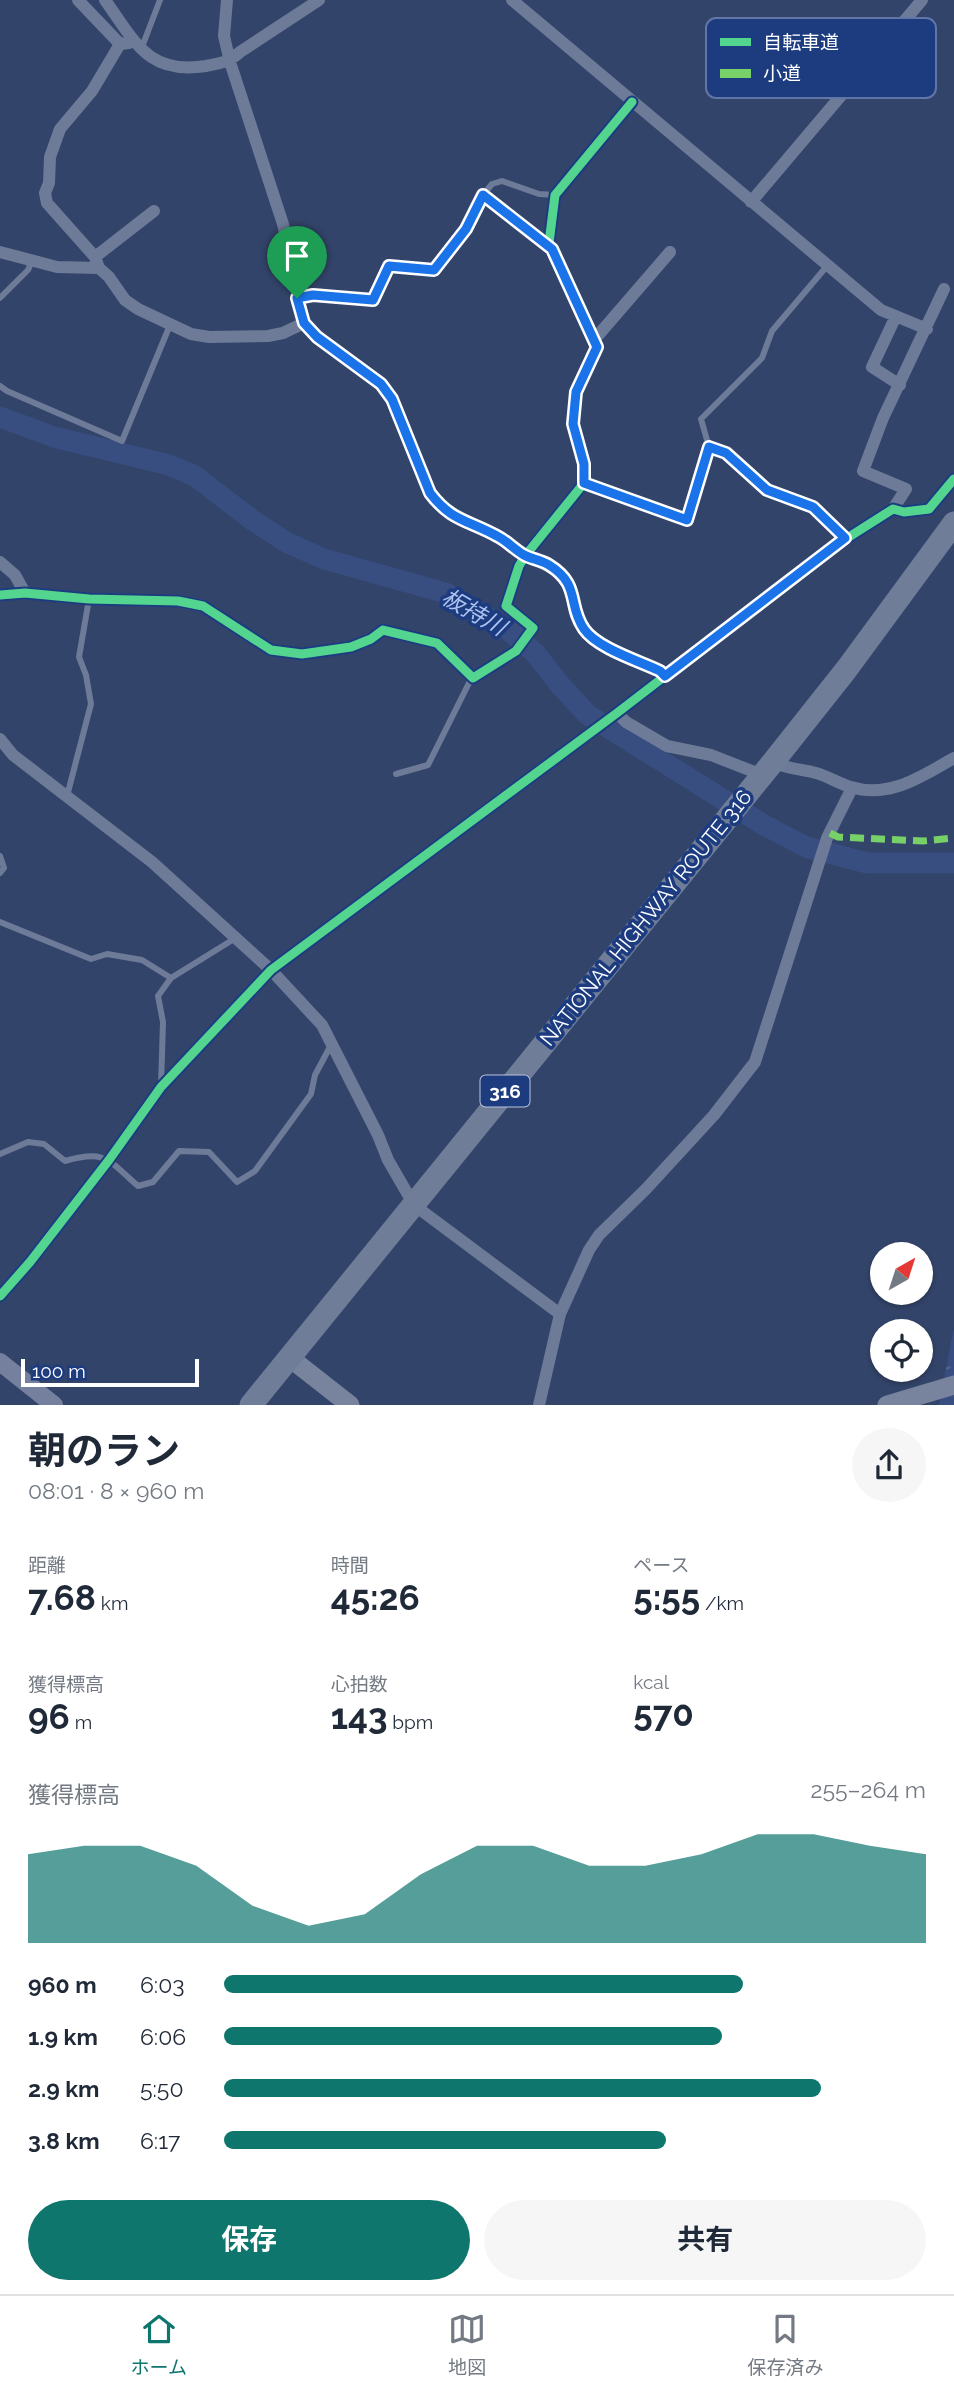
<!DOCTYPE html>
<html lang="ja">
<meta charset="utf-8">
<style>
:root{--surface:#fff;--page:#f6f6f7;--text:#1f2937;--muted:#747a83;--line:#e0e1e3;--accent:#0f766e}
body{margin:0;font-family:Raleway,"Noto Sans JP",sans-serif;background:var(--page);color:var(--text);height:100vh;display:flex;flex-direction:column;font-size:26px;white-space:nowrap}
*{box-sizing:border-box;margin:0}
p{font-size:23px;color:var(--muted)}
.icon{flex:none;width:38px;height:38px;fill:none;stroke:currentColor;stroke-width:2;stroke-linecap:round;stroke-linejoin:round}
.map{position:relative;height:1405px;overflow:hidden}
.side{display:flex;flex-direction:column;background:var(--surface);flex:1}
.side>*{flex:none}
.needle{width:46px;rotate:39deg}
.controls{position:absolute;left:870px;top:1242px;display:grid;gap:14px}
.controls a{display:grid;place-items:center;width:63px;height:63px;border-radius:50%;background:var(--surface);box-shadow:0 2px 5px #0004;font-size:35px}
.scale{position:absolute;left:21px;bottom:18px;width:178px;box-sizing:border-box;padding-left:7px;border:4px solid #fff;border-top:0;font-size:19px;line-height:24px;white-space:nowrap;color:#fff;-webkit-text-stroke:5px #1d3c80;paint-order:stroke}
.pin{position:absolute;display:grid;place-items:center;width:60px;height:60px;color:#fff;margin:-72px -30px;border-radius:50% 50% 50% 0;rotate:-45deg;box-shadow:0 0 7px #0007}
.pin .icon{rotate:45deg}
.round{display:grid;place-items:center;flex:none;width:74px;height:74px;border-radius:37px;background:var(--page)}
.summary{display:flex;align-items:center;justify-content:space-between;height:119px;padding:0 28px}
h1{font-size:38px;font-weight:700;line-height:52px}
.figures{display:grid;grid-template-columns:repeat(3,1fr);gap:10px;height:119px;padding:7px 28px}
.figures div{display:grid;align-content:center}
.figures b{font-size:35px;font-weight:700}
.figures small{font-size:19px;font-weight:400}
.figures p{font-size:19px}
.chart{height:196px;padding:14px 28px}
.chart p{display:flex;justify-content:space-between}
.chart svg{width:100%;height:126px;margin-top:7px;fill:var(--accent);opacity:.7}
.button{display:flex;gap:14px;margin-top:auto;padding:14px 28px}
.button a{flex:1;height:80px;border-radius:42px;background:var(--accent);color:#fff;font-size:28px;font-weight:700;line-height:80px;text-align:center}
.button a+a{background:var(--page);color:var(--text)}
ul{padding:0 28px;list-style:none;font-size:23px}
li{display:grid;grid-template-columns:112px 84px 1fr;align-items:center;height:52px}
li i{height:18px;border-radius:9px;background:var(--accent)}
.tabs{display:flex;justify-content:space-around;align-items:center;height:98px;border-top:2px solid var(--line);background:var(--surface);font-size:19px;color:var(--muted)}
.tabs a{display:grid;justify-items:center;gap:4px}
.tabs .current{color:var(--accent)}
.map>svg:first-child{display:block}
</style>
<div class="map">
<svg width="954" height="1405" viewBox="0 0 954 1405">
<defs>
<pattern id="water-ripples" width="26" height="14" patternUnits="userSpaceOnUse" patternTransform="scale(1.75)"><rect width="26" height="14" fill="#384e80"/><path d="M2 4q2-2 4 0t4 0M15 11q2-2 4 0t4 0" fill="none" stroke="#566993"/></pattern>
</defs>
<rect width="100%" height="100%" fill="#33446a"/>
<!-- water -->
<path fill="url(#water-ripples)" d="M954,1328V1405H939Z"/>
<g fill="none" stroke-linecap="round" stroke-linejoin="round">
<!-- river -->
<path stroke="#384e80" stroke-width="21" d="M0,417L54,437L169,465L195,476L252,520L288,543L324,559L446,593L506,628L535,653L560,685L588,715L764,825L806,847L867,863H954"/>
<!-- lane -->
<path stroke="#6e7b98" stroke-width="6" d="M142,47L160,0
M0,298L28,270L32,261
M299,298L313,295L373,300L389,266L434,270L466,229L483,195L492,184L502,181L539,194L555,195
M0,386L7,391L122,441L170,325
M709,447L726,452L767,490L813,507L845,539
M584,483L687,520L709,447L701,419L762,358L772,331L827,266
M396,774L428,765L472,677
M67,796L91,704L86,675L79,657L89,599
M0,856L4,868L0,873
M0,922L91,959L107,954L142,960L171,978
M161,1086L163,1022L158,996L171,978L234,939
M0,1154L28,1142L44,1144L65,1161C106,1149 108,1160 138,1186L153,1182L179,1151L209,1152L237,1182L255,1171L311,1094L315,1075L331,1045"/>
<!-- street -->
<path stroke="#6e7b98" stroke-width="12" d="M78,0L120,44L129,43
M105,0C135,42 148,75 206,66C221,63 229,62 240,52L319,0
M227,0L224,36L230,62L283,224L304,323L317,337L381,384L392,399L430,493C451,521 468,520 497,536C507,541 515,549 524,555C537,562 550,565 562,575C575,586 573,604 579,619C590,648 635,659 660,671L665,676
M512,0L881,310L927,329
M483,195L552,249
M751,202L922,0
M0,252L57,267L99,268L109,277L125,300L138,309L191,334L209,337L268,336L283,333L304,323
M95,257L154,211
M99,268L95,257L47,203L45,193L49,183L50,157L60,129L92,91L120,44
M896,316L872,367L900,385
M594,340L670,252
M893,509L906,489L863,471L883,418L944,289
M0,562L15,575L25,593
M0,595L25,593L89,599L178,601L203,606L271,650L302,654L351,647L371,639L383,630L437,643L473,678L516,651L533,628L506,606L519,566L525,556L584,483L585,464L573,424L576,392L597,347L549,243L555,195L632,102
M617,713L626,722L667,746L711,755L762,775
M0,739L13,755L152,862L271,970L322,1025L378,1135L388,1160L414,1205L560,1314
M773,762C786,769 802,769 816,773C828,776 839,784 851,787C890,799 922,776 954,758
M0,1296L30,1262L109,1160L161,1087L271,970L617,713L830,549L893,509L904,512L929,509L954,479
M539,1405L560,1314L589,1250L599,1235L646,1189L714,1115L755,1062L827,838L852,788"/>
<!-- secondary -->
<path stroke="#74809d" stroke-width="18" d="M0,1362L54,1405"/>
<!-- primary -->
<path stroke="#78849e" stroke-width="19" d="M290,1358L350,1405
M887,1405L954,1385"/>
<!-- highway -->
<path stroke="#6f7d98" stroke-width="23" d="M251,1405L773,762L846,670L954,523"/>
<!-- quiet -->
<path stroke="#78d068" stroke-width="7" stroke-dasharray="14 7" stroke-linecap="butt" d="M830,833L838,837L923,841L954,838"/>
<!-- cycleway casing -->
<g stroke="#1d3c80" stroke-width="13">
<path id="cycleway" d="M0,595L25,593L89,599L178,601L203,606L271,650L302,654L351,647L371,639L383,630L437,643L473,678L516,651L533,628L506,606L519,566L525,556L584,483L585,464L573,424L576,392L597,347L549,243L555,195L632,102
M0,1296L30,1262L109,1160L161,1087L271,970L617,713L830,549L893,509L904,512L929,509L954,479"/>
</g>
<!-- cycleway -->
<use href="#cycleway" stroke="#53d58f" stroke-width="9"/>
</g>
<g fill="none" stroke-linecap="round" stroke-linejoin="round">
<!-- route casing -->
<g stroke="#fff" stroke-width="14">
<path id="route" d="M483,195L552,249L597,347L576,392L573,424L584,464V483L687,520L709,447L726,453L767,490L813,507L845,538L665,676L660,671C639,661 597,648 584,629C567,604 581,585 549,565C541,560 531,559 524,555C514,549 507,541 497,536C468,520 451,521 430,493L392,399L381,384L317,337L304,323L297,298L313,295L373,300L389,266L434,270L466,229Z"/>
</g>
<!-- route -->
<use href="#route" stroke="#1a73e8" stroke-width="9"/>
</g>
<g text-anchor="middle" stroke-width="7" stroke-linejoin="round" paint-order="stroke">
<!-- shield labels -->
<rect fill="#1d3c80" stroke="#bbc4d9" stroke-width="2" x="480.5" y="1075.5" width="49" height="31" rx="5"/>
<g font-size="19" font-weight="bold" fill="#fff">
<text x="505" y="1098">316</text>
</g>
<!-- street labels -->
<g font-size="21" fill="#fff" stroke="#1d3c80">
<text transform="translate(646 918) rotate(-51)" y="7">NATIONAL HIGHWAY ROUTE 316</text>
</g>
<!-- water labels -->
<g font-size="23" font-style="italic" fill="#adc3f1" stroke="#1d3c80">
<text transform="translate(474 612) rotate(30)" y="8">板持川</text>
</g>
</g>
<!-- legend -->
<rect x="706" y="18" width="230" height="80" rx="10" fill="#1d3c80" stroke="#6176a6" stroke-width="2"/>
<rect x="720" y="38" width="31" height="8" fill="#53d58f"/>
<rect x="720" y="69" width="31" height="9" fill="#78d068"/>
<g font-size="19" fill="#fff">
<text x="763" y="49">自転車道</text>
<text x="763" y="80">小道</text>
</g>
</svg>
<div class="controls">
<a><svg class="needle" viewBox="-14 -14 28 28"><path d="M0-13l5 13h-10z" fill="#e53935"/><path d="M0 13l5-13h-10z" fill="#747a83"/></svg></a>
<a><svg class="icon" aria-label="locate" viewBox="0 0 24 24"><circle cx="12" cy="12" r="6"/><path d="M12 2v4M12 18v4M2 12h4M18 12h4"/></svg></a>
</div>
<div class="scale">100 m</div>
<div class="pin" style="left:297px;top:298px;background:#1e9e55"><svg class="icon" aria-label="arrive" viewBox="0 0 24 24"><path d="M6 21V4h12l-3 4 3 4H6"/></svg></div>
</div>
<section class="side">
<div class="summary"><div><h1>朝のラン</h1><p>08:01 · 8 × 960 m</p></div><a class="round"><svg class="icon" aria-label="share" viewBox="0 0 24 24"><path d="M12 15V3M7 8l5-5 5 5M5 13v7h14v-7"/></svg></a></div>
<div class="figures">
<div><p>距離</p><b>7.68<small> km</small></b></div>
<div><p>時間</p><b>45:26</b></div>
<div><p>ペース</p><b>5:55<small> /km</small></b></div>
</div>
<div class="figures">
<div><p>獲得標高</p><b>96<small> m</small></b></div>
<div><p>心拍数</p><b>143<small> bpm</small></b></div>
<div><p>kcal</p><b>570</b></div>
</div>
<div class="chart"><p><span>獲得標高</span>255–264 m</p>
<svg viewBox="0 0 160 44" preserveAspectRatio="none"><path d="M0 44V13L10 10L20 10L30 17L40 31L50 38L60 34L70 20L80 10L90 10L100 17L110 17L120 13L130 6L140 6L150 10L160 13V44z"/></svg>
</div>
<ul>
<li><b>960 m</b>6:03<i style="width:74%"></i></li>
<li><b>1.9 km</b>6:06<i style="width:71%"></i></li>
<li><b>2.9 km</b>5:50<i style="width:85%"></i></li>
<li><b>3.8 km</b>6:17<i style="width:63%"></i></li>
</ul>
<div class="button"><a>保存</a><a>共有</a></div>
</section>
<nav class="tabs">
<a class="current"><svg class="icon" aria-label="home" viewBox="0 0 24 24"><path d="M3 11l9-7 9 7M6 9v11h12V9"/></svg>ホーム</a>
<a><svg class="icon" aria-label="map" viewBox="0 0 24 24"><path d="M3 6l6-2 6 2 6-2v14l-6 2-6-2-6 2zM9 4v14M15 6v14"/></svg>地図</a>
<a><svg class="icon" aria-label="saved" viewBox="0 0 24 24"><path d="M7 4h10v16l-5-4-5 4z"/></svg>保存済み</a>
</nav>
